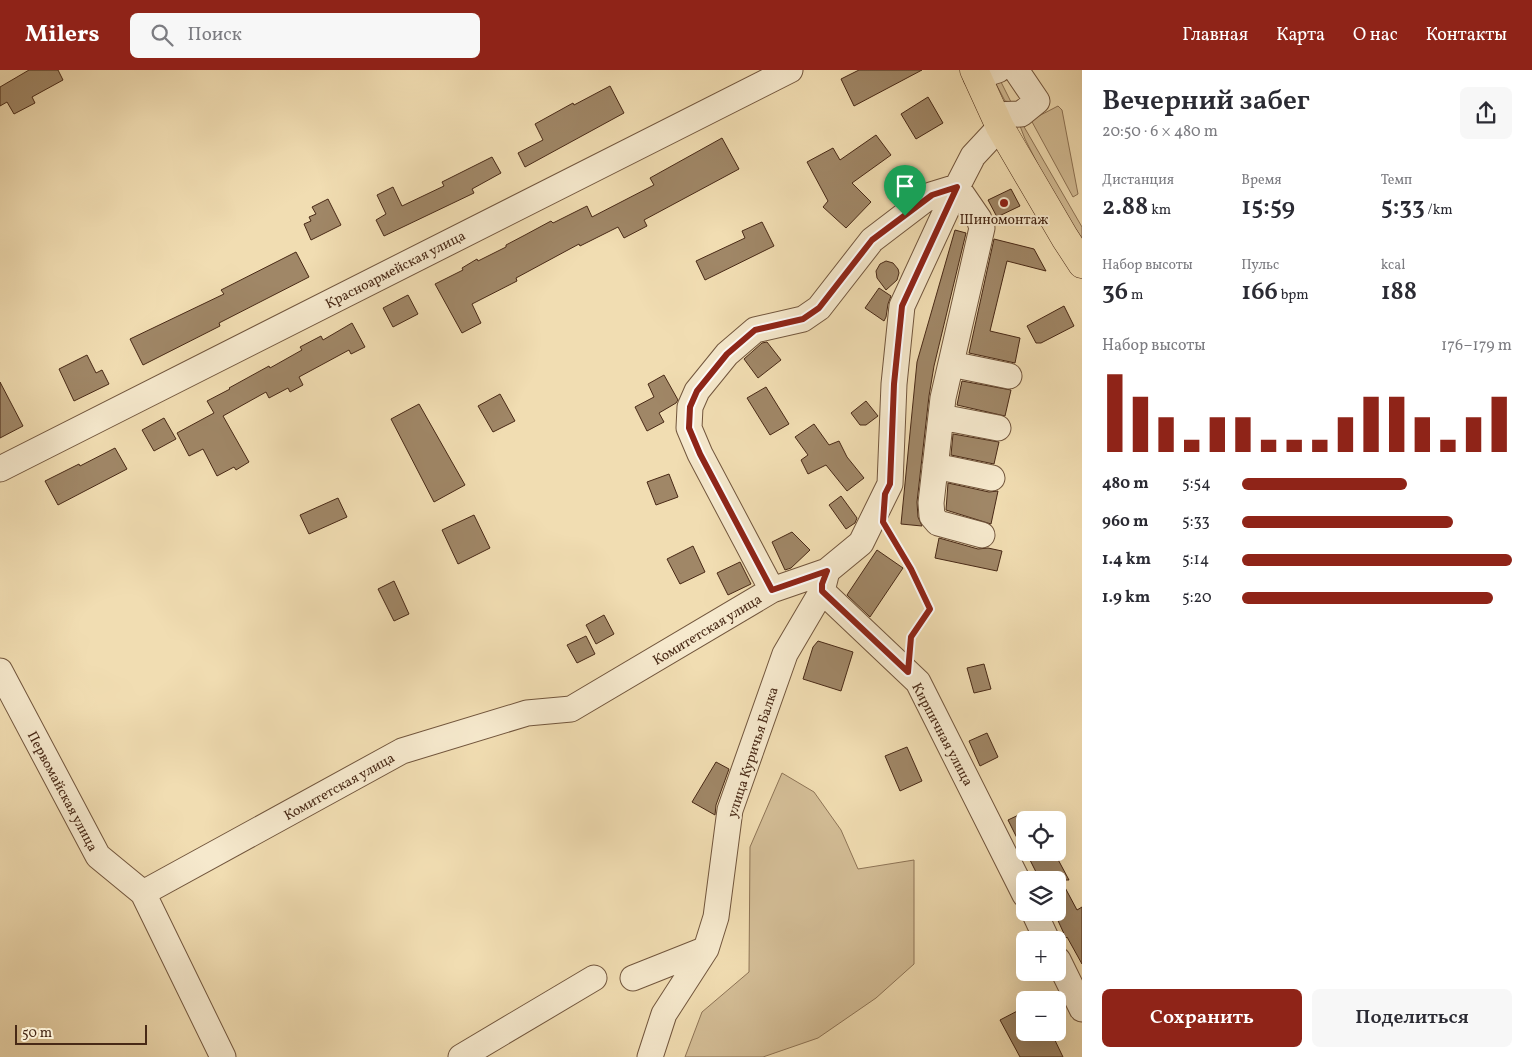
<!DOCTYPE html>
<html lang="ru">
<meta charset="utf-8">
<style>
:root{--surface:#fff;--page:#f7f7f7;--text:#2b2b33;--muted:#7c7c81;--accent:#8f2418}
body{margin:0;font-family:Vollkorn,serif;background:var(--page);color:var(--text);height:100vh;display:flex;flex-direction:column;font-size:19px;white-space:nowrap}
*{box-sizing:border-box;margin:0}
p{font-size:16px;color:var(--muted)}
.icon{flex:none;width:28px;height:28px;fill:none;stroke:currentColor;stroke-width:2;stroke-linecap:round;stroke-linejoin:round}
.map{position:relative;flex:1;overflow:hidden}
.panel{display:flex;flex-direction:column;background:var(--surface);width:450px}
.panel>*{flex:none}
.tools{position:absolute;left:1016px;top:741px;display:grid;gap:10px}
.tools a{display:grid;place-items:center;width:50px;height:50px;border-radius:8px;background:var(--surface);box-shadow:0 5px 20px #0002;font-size:25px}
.scale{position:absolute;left:15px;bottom:12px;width:132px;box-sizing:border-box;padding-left:5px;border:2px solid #482916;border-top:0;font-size:14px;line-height:18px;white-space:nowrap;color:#482916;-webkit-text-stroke:4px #f6e9cd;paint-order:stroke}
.pin{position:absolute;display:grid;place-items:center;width:42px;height:42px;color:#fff;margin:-51px -21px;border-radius:50% 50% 50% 0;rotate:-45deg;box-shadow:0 0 5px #0007}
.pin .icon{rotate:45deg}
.round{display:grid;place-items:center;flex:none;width:52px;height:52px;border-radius:8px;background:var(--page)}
.headline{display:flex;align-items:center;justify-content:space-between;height:85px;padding:0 20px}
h1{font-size:28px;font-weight:600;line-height:38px}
.stats{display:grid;grid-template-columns:repeat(3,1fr);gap:8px;height:85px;padding:5px 20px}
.stats div{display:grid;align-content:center}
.stats b{font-size:25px;font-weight:600}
.stats small{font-size:14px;font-weight:400}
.stats p{font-size:14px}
.chart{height:140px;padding:10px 20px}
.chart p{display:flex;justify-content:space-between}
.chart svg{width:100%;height:90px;margin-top:5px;stroke:var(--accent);stroke-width:6}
.cta{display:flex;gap:10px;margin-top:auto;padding:10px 20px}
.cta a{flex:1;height:58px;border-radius:8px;background:var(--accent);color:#fff;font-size:20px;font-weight:600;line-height:58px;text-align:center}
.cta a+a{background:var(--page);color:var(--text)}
ul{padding:0 20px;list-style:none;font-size:16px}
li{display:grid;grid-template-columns:80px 60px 1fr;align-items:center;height:38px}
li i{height:12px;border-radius:6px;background:var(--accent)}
header{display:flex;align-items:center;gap:30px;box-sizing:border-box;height:70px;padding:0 25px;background:var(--accent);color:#fff}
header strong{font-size:24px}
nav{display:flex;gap:28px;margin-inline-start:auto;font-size:18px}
.search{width:350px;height:45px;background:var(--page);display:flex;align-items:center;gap:12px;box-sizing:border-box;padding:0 18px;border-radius:8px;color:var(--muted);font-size:19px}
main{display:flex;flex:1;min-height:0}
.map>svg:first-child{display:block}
</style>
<header>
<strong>Milers</strong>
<div class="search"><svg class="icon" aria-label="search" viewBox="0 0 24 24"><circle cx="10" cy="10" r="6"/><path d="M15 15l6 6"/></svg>Поиск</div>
<nav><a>Главная</a><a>Карта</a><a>О нас</a><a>Контакты</a></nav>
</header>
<main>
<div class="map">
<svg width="1082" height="987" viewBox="0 0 1082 987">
<rect width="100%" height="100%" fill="#f1ddb2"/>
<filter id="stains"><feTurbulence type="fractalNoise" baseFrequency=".004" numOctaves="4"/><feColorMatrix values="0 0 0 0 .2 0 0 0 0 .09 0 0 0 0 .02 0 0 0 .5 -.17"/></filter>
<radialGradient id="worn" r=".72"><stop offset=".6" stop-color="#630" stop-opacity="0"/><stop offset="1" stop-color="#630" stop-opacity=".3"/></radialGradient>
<!-- green -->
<path fill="#d4be97" stroke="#8e7456" d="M998,6L1011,32L1005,31L994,10Z
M1058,36L1062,40L1078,124L1073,127L1031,50Z
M1023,55L1082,157V172L1062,142L1025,69L1020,56Z
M782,703L814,722L841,760L858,799L914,790V894L876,928L818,968L763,987H685L702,942L749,902L750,777Z"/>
<!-- building -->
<path fill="#a08767" stroke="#482916" d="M29,0H58L63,10L32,27L35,33L14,44L7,32L0,36V17Z
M859,0H922L854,36L841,9Z
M610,16L624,43L525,97L518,83L543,70L535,54L573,33L574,35Z
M928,27L943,53L916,69L901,44Z
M876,65L891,85L852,113L871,132L846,158L823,137L828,131L807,92L833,78L840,90Z
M722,68L739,99L644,150L647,156L624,168L618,157L580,176L579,174L516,208L517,211L472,234L481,253L462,263L435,214L463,200L462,198L477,189L478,191L506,177V175L525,165L551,151L553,153L587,136L592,147L654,115L650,108Z
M492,87L501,103L472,119L474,123L384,166L376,150L386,144L377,125L393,117L402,136L444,116L442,112Z
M1011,119L1020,136L997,147L988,130Z
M328,129L341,155L311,170L304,154L311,151L309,147L316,144L312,137Z
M762,152L774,176L705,210L696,191L745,168L742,161Z
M955,160L966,163L934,296L929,326L917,432L918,447L922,456L901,454L917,292Z
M994,169L1034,179L1046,201L1007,191L990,261L1020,268L1015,293L969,283Z
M296,182L309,207L219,253L220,256L143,295L130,269L224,224L221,220Z
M886,191L893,193L898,199L899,203L897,210L886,220L877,208L876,201L880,194Z
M879,218L891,226L888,234L886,247L884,251L865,238Z
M408,225L418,244L393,257L383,238Z
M1064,236L1074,256L1041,273H1036L1027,256Z
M352,253L365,277L351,284L349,280L299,307L303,315L290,322L288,318L269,328L266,322L223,346L249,392L236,400L234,397L217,406L203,379L189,386L177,363L214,343L207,331L230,319L229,318L269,296L270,298L302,280L300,277L321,266L323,270Z
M767,272L781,290L758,308L744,289L762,273Z
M87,285L96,303L102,300L109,314L74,331L59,299Z
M664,305L678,330L676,333L659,343L664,352L647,361L635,337L654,327L648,314Z
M962,311L1011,320L1005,346L957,335Z
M0,312L23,356L0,368Z
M766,317L789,354L770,365L747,328Z
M500,324L515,351L493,362L478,336Z
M866,331L878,346L866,355H860L851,343Z
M419,334L465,415L434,432L391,349Z
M164,348L176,369L154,381L142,360Z
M814,354L829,375L839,371L847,387L864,408L847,421L826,395L808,404L801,390L808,385L795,367Z
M953,364L999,372L994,394L951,385Z
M115,378L127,399L58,435L45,411L79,394L80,396Z
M669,404L678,427L656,435L647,412Z
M948,413L989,422L998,421L991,454L946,440Z
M841,426L857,448L855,453L846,459L829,435Z
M338,428L347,447L309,464L300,445Z
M474,445L490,478L458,494L442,460Z
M792,462L810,480L791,498L785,500L772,472Z
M939,468L978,479L988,478L1002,481L997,501L935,488Z
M693,476L705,502L680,514L667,489Z
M877,480L903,498L870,547L847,525Z
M740,492L751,514L728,525L717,503Z
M394,511L409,544L394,551L378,519Z
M604,545L614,564L596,574L586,555Z
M586,566L595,584L577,593L567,575Z
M818,571L853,582L841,621L803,609L813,577Z
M984,594L991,619L974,623L967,598Z
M987,663L998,687L980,696L969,671Z
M907,677L922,711L900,721L885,686Z
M716,692L729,699L716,735L715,745L692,732Z
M1025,742V784L1008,750Z
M1026,782H1054L1069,810H1061L1077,840L1082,837V894L1067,867L1066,868L1054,842H1058V810H1040Z
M1025,937V962H1051L1063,987H1020L1000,950Z"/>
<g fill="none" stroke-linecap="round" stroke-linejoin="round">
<!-- minor casing -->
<g stroke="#72563d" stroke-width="27">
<path id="minor" d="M976,7L998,0
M995,45L1021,44L1037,31L1016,0
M951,294L1009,306
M941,347L998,358
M935,396L992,408
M0,399L790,0
M772,520L700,384L689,358L690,337L697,321L727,284L755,260L803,249L819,238L872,170L931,125L957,117L979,149L982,158L943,328L931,433L932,446L938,453L982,465
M822,521L918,612L1025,825
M0,601L98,786L143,823L223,987
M143,823L402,681L527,643L571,639L772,520L827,501L861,473L890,414L894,314L902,236L957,117L973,86L1000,57
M1034,842L1047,870
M1058,890L1082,939
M633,908L706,879
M461,987L594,908
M650,987L664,944L706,879L716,847L730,740L785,584L822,521L827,501"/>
</g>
<!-- major casing -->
<g stroke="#482916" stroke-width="29">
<path id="major" d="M974,0L1000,57L1065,168L1082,194"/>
</g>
<!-- path -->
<path stroke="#482916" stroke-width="3" stroke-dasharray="1 2.5" stroke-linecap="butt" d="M888,462L911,499L929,539L911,567L910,577"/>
<!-- minor -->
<use href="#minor" stroke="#f6e9cd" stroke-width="25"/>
<!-- major -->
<use href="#major" stroke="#f1ddb2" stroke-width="28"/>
</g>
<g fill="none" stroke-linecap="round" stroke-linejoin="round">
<!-- route casing -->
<g stroke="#fff" stroke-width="10">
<path id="route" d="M957,117L902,236L894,314L890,414L885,424L883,452L911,499L930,539L911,567L908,602L822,521V514L827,501L772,520L700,384L689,358L690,337L697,321L727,284L755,260L803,249L819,238L872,170L932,125Z"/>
</g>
<!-- route -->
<use href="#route" stroke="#8f2418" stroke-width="6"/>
</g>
<!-- markers -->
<circle fill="#8f2418" stroke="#f6e9cd" stroke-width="2" cx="1004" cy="133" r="5"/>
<g text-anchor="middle" stroke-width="4" stroke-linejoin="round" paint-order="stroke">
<!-- poi labels -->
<g font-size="14" fill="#482916" stroke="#f6e9cd">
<text x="1004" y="154">Шиномонтаж</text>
</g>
<!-- street labels -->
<g font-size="14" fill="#482916" stroke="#f6e9cd">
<text transform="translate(395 199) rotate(-27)" y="5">Красноармейская улица</text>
<text transform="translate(707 559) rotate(-31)" y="5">Комитетская улица</text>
<text transform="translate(943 664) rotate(62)" y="5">Кирпичная улица</text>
<text transform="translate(752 682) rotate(-72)" y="5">улица Куричья Балка</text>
<text transform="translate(339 716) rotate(-29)" y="5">Комитетская улица</text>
<text transform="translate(63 721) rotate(62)" y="5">Первомайская улица</text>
</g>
</g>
<rect width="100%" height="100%" filter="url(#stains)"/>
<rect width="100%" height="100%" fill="url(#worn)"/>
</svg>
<div class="tools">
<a><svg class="icon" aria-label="locate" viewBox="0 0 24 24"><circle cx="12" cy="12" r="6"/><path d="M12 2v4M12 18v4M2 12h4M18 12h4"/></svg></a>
<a><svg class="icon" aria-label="layers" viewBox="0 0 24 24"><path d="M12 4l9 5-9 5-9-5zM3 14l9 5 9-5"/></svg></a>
<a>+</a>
<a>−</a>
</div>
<div class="scale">50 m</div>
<div class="pin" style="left:905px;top:146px;background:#1e9e55"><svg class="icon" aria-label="arrive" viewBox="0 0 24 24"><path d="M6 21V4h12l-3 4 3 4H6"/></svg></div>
</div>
<section class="panel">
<div class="headline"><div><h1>Вечерний забег</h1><p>20:50 · 6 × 480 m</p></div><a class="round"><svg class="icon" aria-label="share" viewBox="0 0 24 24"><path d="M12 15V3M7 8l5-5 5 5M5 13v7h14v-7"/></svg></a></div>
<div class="stats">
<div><p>Дистанция</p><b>2.88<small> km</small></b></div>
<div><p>Время</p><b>15:59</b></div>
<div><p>Темп</p><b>5:33<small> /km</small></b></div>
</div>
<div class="stats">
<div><p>Набор высоты</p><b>36<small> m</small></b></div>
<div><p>Пульс</p><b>166<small> bpm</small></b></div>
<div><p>kcal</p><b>188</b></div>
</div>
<div class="chart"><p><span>Набор высоты</span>176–179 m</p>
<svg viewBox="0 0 160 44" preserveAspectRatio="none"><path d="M5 44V6M15 44V17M25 44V27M35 44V38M45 44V27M55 44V27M65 44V38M75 44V38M85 44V38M95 44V27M105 44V17M115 44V17M125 44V27M135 44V38M145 44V27M155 44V17"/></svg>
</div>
<ul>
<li><b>480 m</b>5:54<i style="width:61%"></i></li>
<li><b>960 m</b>5:33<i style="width:78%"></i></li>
<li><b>1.4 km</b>5:14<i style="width:100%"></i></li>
<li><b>1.9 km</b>5:20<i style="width:93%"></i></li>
</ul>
<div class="cta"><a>Сохранить</a><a>Поделиться</a></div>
</section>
</main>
